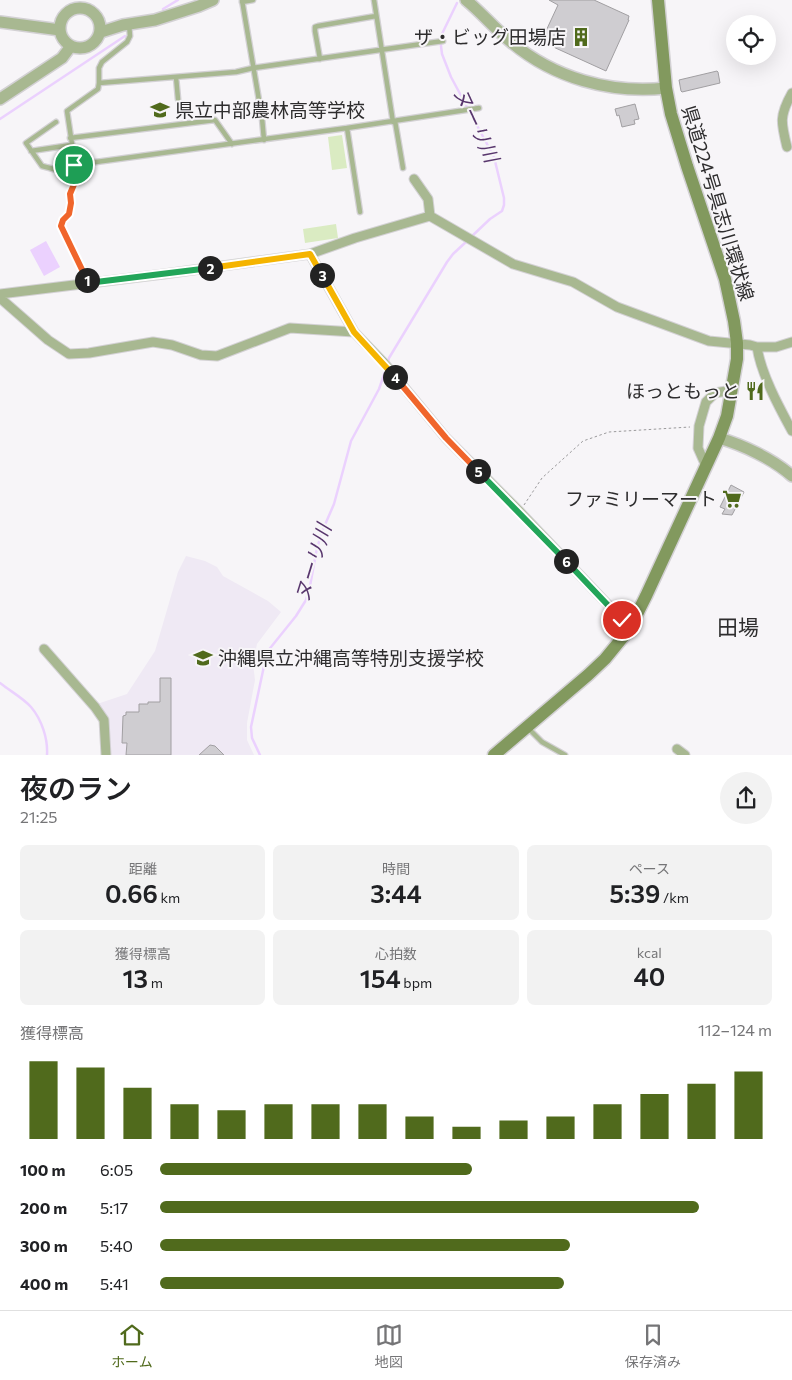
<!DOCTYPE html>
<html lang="ja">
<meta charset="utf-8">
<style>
:root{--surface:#fff;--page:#f2f2f2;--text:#202124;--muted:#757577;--line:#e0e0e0;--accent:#506a1c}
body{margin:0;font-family:Commissioner,"Noto Sans JP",sans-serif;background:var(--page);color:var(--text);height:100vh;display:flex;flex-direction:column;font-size:19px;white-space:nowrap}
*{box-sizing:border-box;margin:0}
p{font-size:16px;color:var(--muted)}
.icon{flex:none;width:28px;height:28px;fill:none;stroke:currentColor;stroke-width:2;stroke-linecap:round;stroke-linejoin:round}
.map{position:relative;height:755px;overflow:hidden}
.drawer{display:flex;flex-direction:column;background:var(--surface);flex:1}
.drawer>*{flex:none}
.buttons{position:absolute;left:726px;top:15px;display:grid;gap:10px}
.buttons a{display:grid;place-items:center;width:50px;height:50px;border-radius:50%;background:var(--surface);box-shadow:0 5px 20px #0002;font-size:25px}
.pin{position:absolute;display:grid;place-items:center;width:42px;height:42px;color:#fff;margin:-21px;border:2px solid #fff;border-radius:50%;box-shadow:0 1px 5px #0007}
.km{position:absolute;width:25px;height:25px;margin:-12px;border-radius:50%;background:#222;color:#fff;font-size:14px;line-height:25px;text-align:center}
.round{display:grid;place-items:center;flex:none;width:52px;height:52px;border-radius:26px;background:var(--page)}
.summary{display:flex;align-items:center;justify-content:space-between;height:85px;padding:0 20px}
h1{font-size:28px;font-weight:600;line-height:38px}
.stats{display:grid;grid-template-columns:repeat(3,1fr);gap:8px;height:85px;padding:5px 20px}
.stats div{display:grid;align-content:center;border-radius:8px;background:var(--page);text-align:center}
.stats b{font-size:25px;font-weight:600}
.stats small{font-size:14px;font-weight:400}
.stats p{font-size:14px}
.chart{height:140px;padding:10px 20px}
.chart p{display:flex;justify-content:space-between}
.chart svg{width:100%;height:90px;margin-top:5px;stroke:var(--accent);stroke-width:6}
ul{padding:0 20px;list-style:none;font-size:16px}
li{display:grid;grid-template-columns:80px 60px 1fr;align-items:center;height:38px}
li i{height:12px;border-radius:6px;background:var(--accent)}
.tab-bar{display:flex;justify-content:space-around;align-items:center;height:70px;border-top:1px solid var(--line);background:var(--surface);font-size:14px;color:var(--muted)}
.tab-bar a{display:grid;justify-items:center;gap:2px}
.tab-bar .on{color:var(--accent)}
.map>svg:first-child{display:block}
</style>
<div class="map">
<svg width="792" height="755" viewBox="0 0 792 755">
<rect width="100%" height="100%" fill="#f7f5f8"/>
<!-- built -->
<path fill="#efe9f4" d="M186,556L205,561L217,567L223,576L268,601L281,612L257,644L253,664L255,680L247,723V740L254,755H109L97,704L127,694L155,651L178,572Z"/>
<!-- green -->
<path fill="#daebc2" d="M342,135L347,168L332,170L328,137Z
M336,224L338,238L305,243L303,229Z"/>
<!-- water -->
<path fill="#ebd1fe" d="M46,241L60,267L44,276L30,250Z"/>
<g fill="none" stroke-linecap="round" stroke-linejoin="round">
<!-- stream -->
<path stroke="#ebd1fe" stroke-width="2.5" d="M457,3L440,38L442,54L451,77L494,157L504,198V205L502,211L490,219L471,237
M163,9L178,0
M0,119L125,36
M388,362L389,358L447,262L453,254L467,241
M0,683C10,691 23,698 31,707C42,720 48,739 47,755
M260,755L252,738L251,727L267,652L296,616L306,600L310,586L316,553L321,534L334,504L351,441L379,389L386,369"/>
</g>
<!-- building -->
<path fill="#cfcdd1" stroke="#a19fa2" d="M549,0H594L629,16L628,20H629L606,71L538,40L542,32L545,33L558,5Z
M717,71L718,72L720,83L682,92L681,91L679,80Z
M635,104L639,119L634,120L635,124L622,127L619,115L617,116L615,109Z
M731,485L744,492L732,515L722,514L725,509L720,507Z
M160,678H171V755H126L127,743H122L123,716L126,715V712H139V704H148V702H160Z
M210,745L215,746L224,755H199Z"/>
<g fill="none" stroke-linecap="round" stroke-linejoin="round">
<!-- service casing -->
<g stroke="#d3d1d4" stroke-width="7">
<path id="service" d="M242,0L262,118L264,140
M374,0L393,122
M242,2L253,0
M320,59L315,31V27L318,26L376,16
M176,77L178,99
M99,83V68L102,62L127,42L130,36L129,24
M395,121L403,168
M56,122L26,143L42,166L61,171
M347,128L360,212
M70,138L215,120L232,144
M31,151L71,145
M74,165L347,128L479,108
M88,283L61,227L63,220L69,214L71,203L70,194L77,177L67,111L98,89L99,83L236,72L253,68L443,41
M528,728L542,742L565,755"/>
</g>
<!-- minor casing -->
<g stroke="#d3d1d4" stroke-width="11">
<path id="minor" d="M787,147C781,123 779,116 792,93
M414,179L428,199L430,216
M310,254L354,332L384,363L446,438L520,512L629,627
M0,294L164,274L310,254L355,238L430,216L513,264L573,282L617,307L709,341L750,345L757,347H776L792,342
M0,298L48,340L69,354L89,353L153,342L172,345L201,355L217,356L290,328L354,332
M757,347C761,374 779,407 792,431
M706,466L698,448L699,426L706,402L715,393L732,390
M44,649L95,707L104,720L106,755
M677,749L685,755"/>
</g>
<!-- tertiary casing -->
<g stroke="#d3d1d4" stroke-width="14">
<path id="tertiary" d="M466,0C482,13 495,29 511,42C554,78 610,94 666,88
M60 28a20 20 0 1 1 40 0a20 20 0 1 1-40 0Z
M0,22L60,30
M101,32L123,25L155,20L199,6L213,0
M0,99L62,58L71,46
M719,438C743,445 773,459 792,476"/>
</g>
<!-- secondary casing -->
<g stroke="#d3d1d4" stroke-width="15">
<path id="secondary" d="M494,755L588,675L605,659L623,637L637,614L646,596L719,438L727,416L737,359V343L734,321L725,279L687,166L671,114L666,88L658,0"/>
</g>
<!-- path -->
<path stroke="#9b9a9c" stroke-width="1" stroke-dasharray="2.5 2.5" stroke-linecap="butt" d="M524,505L542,478L583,441L609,432L690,427"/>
<!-- service -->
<use href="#service" stroke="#a8b891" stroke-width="4.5"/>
<!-- minor -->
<use href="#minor" stroke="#a8b891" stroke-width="9"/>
<!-- tertiary -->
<use href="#tertiary" stroke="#a8b891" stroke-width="11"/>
<!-- secondary -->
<use href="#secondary" stroke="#82995e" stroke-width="12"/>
</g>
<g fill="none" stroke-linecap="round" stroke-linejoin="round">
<!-- split-1 casing -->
<g stroke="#fff" stroke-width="10">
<path id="split-1" d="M74,165L77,177L70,194L71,203L69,214L63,220L61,226L87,280"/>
</g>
<!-- split-2 casing -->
<g stroke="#fff" stroke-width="10">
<path id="split-2" d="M87,280L88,283L210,268"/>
</g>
<!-- split-3 casing -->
<g stroke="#fff" stroke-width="10">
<path id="split-3" d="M210,268L310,254L322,275"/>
</g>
<!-- split-4 casing -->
<g stroke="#fff" stroke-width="10">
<path id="split-4" d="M322,275L354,332L395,377"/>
</g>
<!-- split-5 casing -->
<g stroke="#fff" stroke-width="10">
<path id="split-5" d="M395,377L446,438L478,471"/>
</g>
<!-- split-6 casing -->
<g stroke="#fff" stroke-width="10">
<path id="split-6" d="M478,471L566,561"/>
</g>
<!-- split-7 casing -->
<g stroke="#fff" stroke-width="10">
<path id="split-7" d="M566,561L622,620"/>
</g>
<!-- split-1 -->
<use href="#split-1" stroke="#f0652b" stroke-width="6"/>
<!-- split-2 -->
<use href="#split-2" stroke="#22a559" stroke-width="6"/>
<!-- split-3 -->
<use href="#split-3" stroke="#f5b400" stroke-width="6"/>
<!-- split-4 -->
<use href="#split-4" stroke="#f5b400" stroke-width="6"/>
<!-- split-5 -->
<use href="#split-5" stroke="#f0652b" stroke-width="6"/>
<!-- split-6 -->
<use href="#split-6" stroke="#22a559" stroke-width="6"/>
<!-- split-7 -->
<use href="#split-7" stroke="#22a559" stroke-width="6"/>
</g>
<!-- icons -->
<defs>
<g id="building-bare" transform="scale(1.5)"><path d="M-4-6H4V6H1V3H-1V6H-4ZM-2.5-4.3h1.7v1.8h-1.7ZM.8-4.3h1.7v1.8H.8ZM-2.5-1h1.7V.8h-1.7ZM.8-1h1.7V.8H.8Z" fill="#506a1c" stroke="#f7f5f8" stroke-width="2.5" paint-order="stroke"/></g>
<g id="school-bare" transform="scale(1.5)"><path d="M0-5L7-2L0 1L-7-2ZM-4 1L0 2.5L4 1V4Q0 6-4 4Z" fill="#506a1c" stroke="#f7f5f8" stroke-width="2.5" paint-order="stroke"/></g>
<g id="restaurant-bare" transform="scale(1.5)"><path d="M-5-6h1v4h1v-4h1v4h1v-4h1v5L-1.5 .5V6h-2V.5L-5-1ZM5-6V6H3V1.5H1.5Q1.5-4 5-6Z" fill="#506a1c" stroke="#f7f5f8" stroke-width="2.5" paint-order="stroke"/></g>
<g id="supermarket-bare" transform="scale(1.5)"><path d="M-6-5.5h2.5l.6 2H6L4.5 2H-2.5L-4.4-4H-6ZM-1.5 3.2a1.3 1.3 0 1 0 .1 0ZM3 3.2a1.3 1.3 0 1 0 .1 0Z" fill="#506a1c" stroke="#f7f5f8" stroke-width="2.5" paint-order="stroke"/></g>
</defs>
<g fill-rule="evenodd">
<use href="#building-bare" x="581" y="37"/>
<use href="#school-bare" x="160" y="110"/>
<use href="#restaurant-bare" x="755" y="391"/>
<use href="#supermarket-bare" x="732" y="499"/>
<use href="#school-bare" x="203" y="658"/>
</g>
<g text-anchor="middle" stroke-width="4" stroke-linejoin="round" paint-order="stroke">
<!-- poi labels -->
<g font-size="19" fill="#2e2d2e" stroke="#f7f5f8" text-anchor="end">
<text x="566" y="44">ザ・ビッグ田場店</text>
<text x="175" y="117" text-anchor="start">県立中部農林高等学校</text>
<text x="740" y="398">ほっともっと</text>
<text x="717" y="506">ファミリーマート</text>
<text x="218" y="665" text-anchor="start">沖縄県立沖縄高等特別支援学校</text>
</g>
<!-- street labels -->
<g font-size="19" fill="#2e2d2e" stroke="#f7f5f8">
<text transform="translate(718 203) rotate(73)" y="7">県道224号具志川環状線</text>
</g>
<!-- water labels -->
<g font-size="20" font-style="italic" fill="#58366d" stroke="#f7f5f8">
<text transform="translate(476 125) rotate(65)" y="7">ヌーリ川</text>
<text transform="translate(313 563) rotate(-73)" y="7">ヌーリ川</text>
</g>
<!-- quarter labels -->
<g font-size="21" fill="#2e2d2e" stroke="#f7f5f8">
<text x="738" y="635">田場</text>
</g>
</g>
</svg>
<div class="buttons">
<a><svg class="icon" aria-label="locate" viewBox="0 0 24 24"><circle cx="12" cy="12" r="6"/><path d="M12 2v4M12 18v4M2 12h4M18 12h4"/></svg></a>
</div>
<div class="pin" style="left:74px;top:165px;background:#1e9e55"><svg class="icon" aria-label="arrive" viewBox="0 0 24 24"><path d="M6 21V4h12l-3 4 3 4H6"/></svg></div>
<div class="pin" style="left:622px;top:620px;background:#d93025"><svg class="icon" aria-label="check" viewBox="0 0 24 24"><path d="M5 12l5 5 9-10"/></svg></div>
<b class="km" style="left:87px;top:280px">1</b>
<b class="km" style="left:210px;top:268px">2</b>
<b class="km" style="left:322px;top:275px">3</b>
<b class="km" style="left:395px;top:377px">4</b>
<b class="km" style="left:478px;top:471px">5</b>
<b class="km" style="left:566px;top:561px">6</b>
</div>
<section class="drawer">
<div class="summary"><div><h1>夜のラン</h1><p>21:25</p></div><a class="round"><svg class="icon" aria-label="share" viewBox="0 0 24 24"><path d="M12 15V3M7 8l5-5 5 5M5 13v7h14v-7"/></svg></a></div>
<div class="stats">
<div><p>距離</p><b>0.66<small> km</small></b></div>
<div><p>時間</p><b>3:44</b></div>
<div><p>ペース</p><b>5:39<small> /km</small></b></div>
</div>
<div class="stats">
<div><p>獲得標高</p><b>13<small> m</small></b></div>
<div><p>心拍数</p><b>154<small> bpm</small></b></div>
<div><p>kcal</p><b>40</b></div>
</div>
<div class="chart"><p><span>獲得標高</span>112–124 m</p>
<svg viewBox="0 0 160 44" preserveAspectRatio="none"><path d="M5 44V6M15 44V9M25 44V19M35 44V27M45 44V30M55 44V27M65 44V27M75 44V27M85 44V33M95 44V38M105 44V35M115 44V33M125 44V27M135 44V22M145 44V17M155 44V11"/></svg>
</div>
<ul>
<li><b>100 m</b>6:05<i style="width:51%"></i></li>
<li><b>200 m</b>5:17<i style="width:88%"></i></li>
<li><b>300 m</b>5:40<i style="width:67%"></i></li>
<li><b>400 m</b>5:41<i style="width:66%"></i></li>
</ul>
</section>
<nav class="tab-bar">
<a class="on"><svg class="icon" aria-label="home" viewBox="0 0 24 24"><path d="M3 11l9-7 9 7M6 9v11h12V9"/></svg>ホーム</a>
<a><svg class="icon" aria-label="map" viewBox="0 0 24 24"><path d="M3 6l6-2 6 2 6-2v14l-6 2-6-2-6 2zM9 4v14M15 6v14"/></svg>地図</a>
<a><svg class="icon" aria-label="saved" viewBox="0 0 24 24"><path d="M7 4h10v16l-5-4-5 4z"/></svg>保存済み</a>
</nav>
